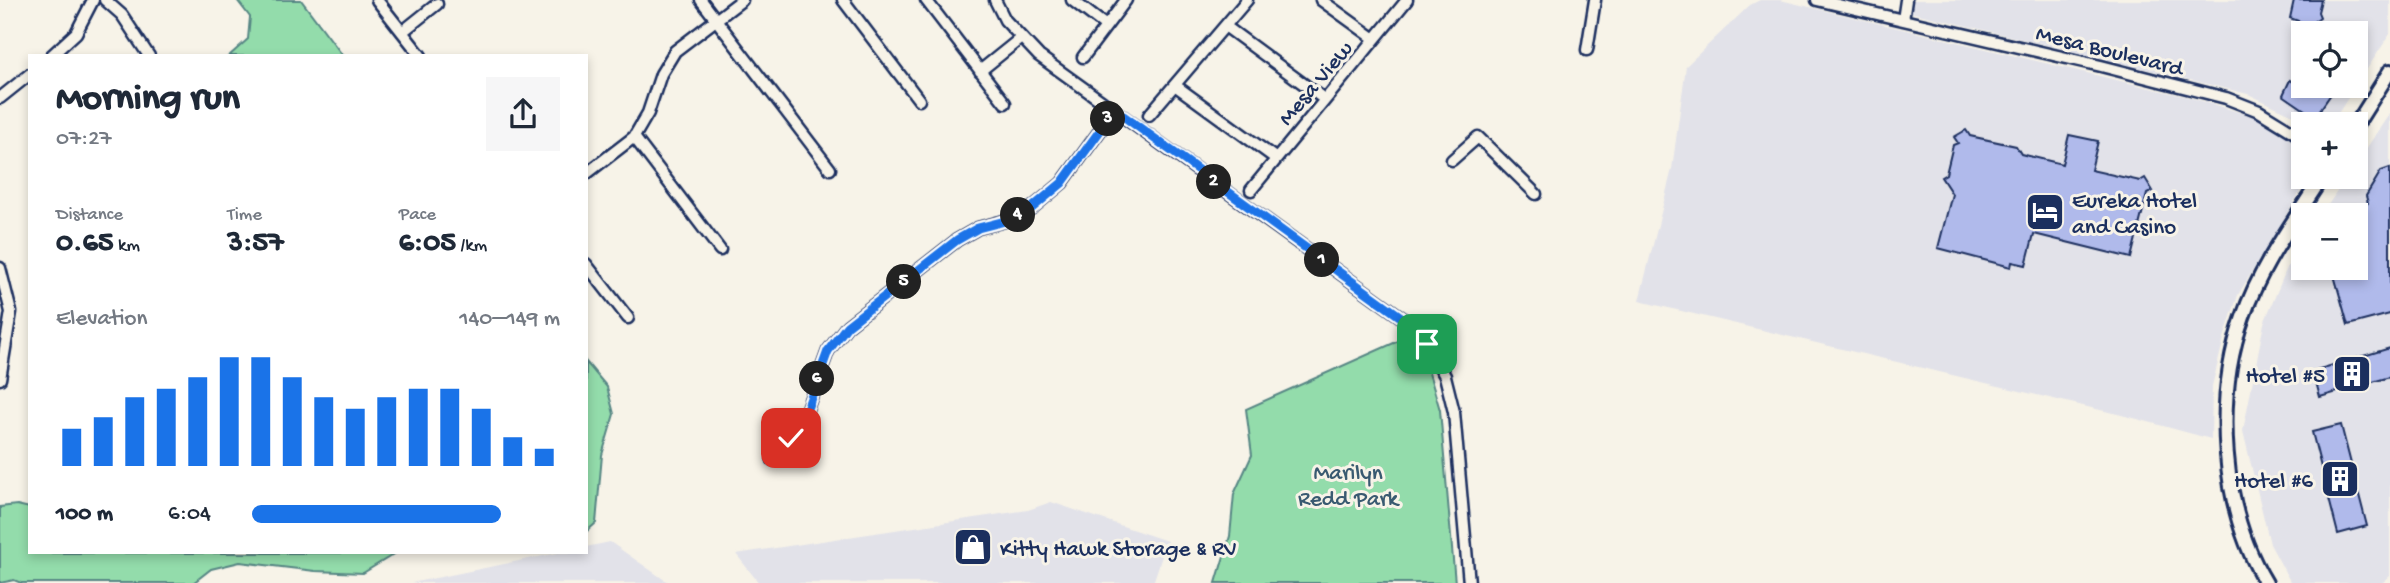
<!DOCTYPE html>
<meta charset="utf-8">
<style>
:root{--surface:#fff;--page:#f6f6f7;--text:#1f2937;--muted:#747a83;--accent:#1a73e8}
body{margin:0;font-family:"Gochi Hand",sans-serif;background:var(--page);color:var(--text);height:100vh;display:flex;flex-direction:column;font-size:26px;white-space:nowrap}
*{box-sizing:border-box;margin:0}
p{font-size:23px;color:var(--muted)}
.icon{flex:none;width:38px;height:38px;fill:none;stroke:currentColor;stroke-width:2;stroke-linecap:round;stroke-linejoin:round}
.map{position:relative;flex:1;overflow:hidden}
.sheet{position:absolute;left:28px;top:54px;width:560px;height:500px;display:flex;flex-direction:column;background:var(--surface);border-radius:0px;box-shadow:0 4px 10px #0003}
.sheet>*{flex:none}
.tools{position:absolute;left:2291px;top:21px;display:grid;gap:14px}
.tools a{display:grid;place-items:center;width:77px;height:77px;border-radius:0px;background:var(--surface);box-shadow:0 4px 10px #0003;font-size:35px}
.pin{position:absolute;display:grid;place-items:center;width:60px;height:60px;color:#fff;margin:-30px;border-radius:14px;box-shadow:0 4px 10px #0006}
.km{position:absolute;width:35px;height:35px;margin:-18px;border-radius:50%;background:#222;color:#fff;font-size:19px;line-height:35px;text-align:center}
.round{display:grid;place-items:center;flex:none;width:74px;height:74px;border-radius:0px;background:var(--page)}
.summary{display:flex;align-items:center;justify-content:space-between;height:119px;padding:0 28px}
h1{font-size:38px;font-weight:700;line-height:52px}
.stats{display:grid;grid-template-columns:repeat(3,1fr);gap:10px;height:119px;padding:7px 28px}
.stats div{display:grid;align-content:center}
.stats b{font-size:30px;font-weight:700}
.stats small{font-size:19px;font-weight:400}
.stats p{font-size:19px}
.chart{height:196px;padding:14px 28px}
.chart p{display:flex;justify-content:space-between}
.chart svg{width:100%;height:126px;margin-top:7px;stroke:var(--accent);stroke-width:6}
ul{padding:0 28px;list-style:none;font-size:23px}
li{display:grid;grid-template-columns:112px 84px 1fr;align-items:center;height:52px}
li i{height:18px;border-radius:9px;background:var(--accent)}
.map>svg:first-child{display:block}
</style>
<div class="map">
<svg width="2390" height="583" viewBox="0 0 2390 583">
<rect width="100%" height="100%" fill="#f7f3e8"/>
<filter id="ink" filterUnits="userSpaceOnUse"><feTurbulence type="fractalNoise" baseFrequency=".0143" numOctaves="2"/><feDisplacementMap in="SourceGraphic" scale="14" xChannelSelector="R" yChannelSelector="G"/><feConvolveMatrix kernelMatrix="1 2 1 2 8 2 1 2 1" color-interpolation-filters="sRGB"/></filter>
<g filter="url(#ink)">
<!-- built -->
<path fill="#e2e2e9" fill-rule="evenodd" d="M1760,0H1780L2192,98L2259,118L2303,145V177H2309L2238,295L2224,338L2212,386L2211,439L2130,417L1639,301L1672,169L1686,66L1750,5Z
M1912,0H2390V34L2331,124H2313L2248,94L1910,12ZM2303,33H2356V86H2303Z
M2390,113V576L2382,583H2291L2270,544L2243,431L2264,323L2289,263L2303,242V268H2356V215H2321L2347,177H2356V164Z
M1051,502L1167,541L1153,583H759L736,554L1028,510Z
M610,542L669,583H411L558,553H586V547Z"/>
<!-- green -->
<path fill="#93dcab" stroke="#578684" stroke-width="2" d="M237,0H301L343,56H229L248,39L250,17Z
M1405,338L1429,373L1440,410L1455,583H1216L1230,536L1234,494L1252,455L1246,409Z
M586,362L607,387L614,414L602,455L596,523L586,532Z
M17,505L30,508V553H396L363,573L315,571L240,562L211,569L193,583H21L14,580L0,583V507Z"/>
<!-- building -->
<path fill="#b0baeb" stroke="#1b2f5e" stroke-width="2" d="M2294,0H2321L2318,12L2320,17L2309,25L2290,18Z
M2290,80L2312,93L2318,86L2331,94L2315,117L2283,95Z
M1966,130L1970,136L2016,146L2021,154L2062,164L2069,135L2098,141L2091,170L2140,181L2145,178L2153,191L2147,194L2131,258L2034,234L2026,265L2012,262L2011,267L1938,248L1952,194L1941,177L1946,174L1953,145L1958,143L1954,137Z
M2390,168V314L2348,325L2332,268H2356V213L2368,203L2366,196L2381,171Z
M2390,348V377L2320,397L2313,371Z
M2341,425L2367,526L2338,534L2312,432Z"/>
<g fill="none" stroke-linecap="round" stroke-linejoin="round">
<!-- minor casing -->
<g stroke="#1b2f5e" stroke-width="15">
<path id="minor" d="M105,0L122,15L149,56
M377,0L421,56
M701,0L830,169
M843,0L919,100
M926,0L1005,103
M995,0L1005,20L1039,56L1401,317L1427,344L1445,376L1454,412L1469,583
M1072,0L1106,26
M1321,0L1375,39
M1817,0L2101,66L2226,98L2259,111L2303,138
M1903,20L1906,0
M1225,26L1324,99
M402,32L437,4
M1587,50L1595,0
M51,56L76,33L93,0
M1083,57L1126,0
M980,71L1021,38
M1176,86L1275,158
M0,98L30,74
M1149,115L1247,0
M634,137L720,250
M1452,160L1478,137L1536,194
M586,174L634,137L648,113L661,74L675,51L742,0
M1251,190L1407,0
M586,264L628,318
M0,268L11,312L0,379
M773,460L804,417L828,351L847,326L957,240L978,228L1008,220L1032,208L1062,183L1115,110"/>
</g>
<!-- major casing -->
<g stroke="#1b2f5e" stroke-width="18">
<path id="major" d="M2356,125L2390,71
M2266,583C2221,509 2214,398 2243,317C2260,267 2294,221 2322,177"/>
</g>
<!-- minor -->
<use href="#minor" stroke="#f7f3e8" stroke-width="10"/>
<!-- major -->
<use href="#major" stroke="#f7f3e8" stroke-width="12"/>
</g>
</g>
<g fill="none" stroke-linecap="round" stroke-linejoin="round" filter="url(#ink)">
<!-- route casing -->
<g stroke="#fff" stroke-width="14">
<path id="route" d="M791,438L804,417L828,351L847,326L957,240L978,228L1009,220L1032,208L1062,183L1115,110L1401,317L1427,344"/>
</g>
<!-- route -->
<use href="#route" stroke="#1a73e8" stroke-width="9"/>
</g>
<!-- icons -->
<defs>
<g id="hotel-square" transform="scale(2.0125)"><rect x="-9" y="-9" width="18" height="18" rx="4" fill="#1b2f5e" stroke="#f7f3e8"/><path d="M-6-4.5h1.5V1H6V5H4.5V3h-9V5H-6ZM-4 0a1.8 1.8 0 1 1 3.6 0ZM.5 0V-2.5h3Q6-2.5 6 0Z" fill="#fff"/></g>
<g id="building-square" transform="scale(2.0125)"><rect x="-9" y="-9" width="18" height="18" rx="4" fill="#1b2f5e" stroke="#f7f3e8"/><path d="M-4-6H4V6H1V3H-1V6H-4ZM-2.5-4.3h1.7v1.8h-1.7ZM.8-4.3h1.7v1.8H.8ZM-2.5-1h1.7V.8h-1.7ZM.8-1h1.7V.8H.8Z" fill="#fff"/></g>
<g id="shop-square" transform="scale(2.0125)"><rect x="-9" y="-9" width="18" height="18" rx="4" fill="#1b2f5e" stroke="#f7f3e8"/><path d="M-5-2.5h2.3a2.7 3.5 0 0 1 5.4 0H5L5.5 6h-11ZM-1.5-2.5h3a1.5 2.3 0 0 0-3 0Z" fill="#fff"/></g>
</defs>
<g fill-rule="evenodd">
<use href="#hotel-square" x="2045" y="212"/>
<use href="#building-square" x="2352" y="374"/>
<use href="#building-square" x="2340" y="479"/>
<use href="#shop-square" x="973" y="547"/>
</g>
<g text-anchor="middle" stroke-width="6" stroke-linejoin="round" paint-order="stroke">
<!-- street labels -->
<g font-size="23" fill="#1b2f5e" stroke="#f7f3e8">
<text transform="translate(2110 49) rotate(14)" y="8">Mesa Boulevard</text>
<text transform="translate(1314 82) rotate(-50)" y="8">Mesa View</text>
</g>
<!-- poi labels -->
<g font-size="23" fill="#1b2f5e" stroke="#f7f3e8" text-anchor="start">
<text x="2072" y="207">Eureka Hotel<tspan x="2072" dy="26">and Casino</tspan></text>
<text x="2325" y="382" text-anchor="end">Hotel #5</text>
<text x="2313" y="487" text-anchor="end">Hotel #6</text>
<text x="1000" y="555">Kitty Hawk Storage &amp; RV</text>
</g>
<!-- park labels -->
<g font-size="23" fill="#395a71" stroke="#f7f3e8">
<text x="1348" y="479">Marilyn<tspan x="1348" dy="26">Redd Park</tspan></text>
</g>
</g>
</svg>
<div class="tools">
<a><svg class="icon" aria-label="locate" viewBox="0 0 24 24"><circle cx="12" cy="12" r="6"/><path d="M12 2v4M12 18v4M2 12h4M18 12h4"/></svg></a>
<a>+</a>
<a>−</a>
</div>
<div class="pin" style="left:1427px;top:344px;background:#1e9e55"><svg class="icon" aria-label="arrive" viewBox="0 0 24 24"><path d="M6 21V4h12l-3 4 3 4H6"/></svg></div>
<div class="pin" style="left:791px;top:438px;background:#d93025"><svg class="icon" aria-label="check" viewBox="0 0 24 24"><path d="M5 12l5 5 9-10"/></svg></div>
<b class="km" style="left:1322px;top:260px">1</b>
<b class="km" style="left:1214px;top:182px">2</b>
<b class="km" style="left:1108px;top:119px">3</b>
<b class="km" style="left:1018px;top:215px">4</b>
<b class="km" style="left:904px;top:282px">5</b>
<b class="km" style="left:817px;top:379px">6</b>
<section class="sheet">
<div class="summary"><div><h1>Morning run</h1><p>07:27</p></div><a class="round"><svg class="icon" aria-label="share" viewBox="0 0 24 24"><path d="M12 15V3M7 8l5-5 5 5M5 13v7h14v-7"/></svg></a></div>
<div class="stats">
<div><p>Distance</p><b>0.65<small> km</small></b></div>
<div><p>Time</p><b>3:57</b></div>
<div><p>Pace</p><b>6:05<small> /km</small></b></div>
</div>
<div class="chart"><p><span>Elevation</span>140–149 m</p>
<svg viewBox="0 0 160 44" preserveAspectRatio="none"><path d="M5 44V31M15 44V27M25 44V20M35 44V17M45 44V13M55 44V6M65 44V6M75 44V13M85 44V20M95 44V24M105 44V20M115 44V17M125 44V17M135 44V24M145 44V34M155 44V38"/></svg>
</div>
<ul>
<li><b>100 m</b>6:04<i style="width:81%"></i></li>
</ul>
</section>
</div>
